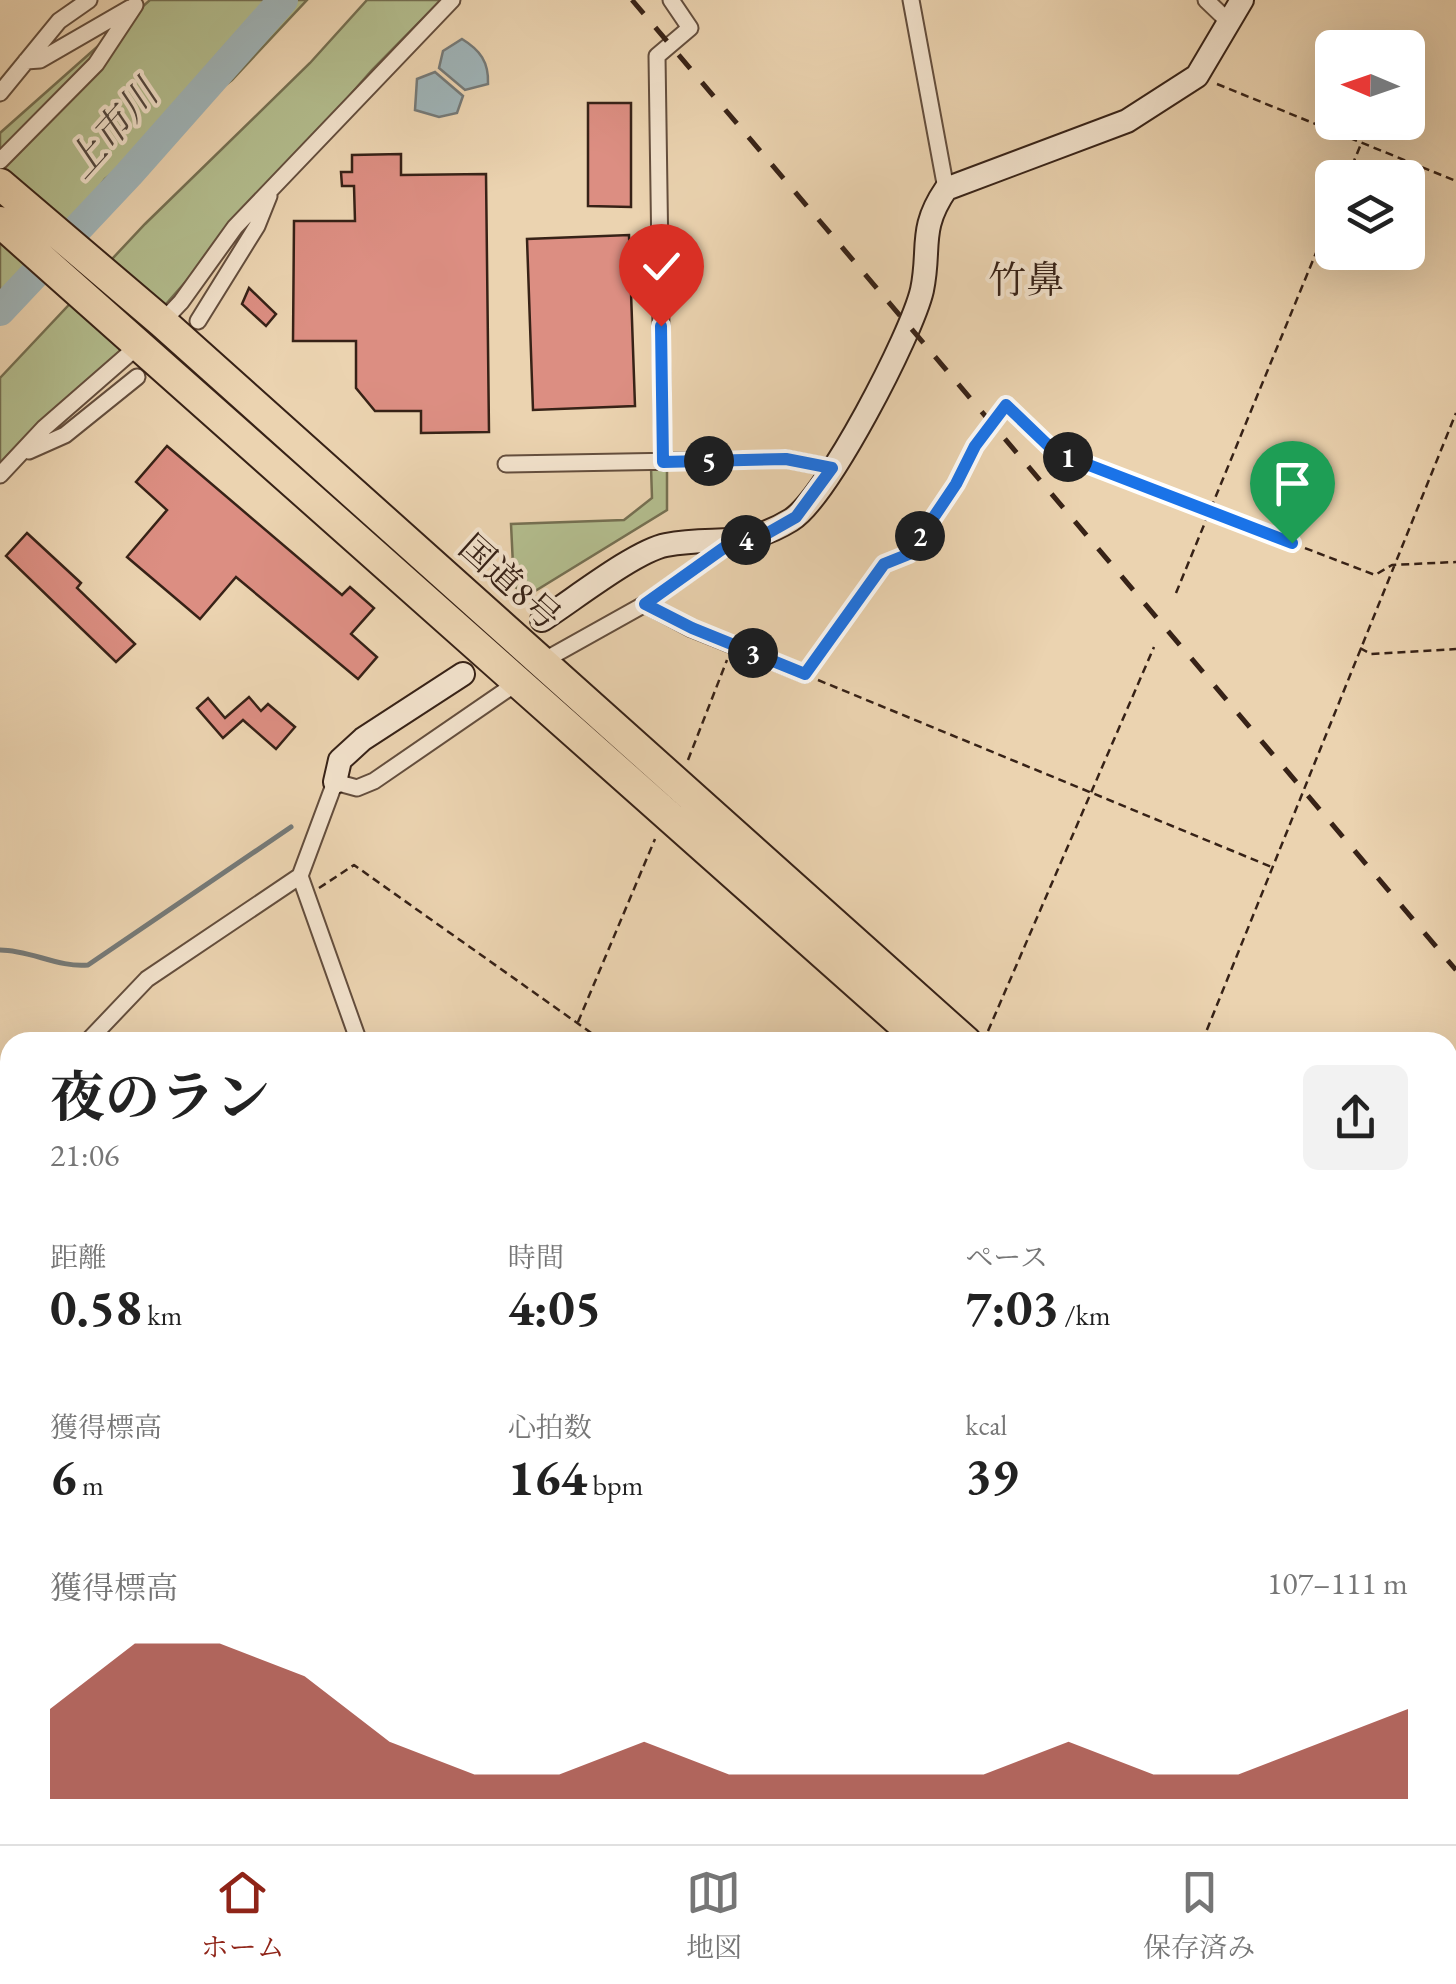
<!DOCTYPE html>
<html lang="ja">
<meta charset="utf-8">
<style>
:root{--surface:#fff;--page:#f2f2f2;--text:#222;--muted:#767676;--line:#e0e0e0;--accent:#8f2418}
body{margin:0;font-family:"EB Garamond","Noto Serif JP",serif;background:var(--page);color:var(--text);height:100vh;display:flex;flex-direction:column;font-size:38px;white-space:nowrap}
*{box-sizing:border-box;margin:0}
p{font-size:32px;color:var(--muted)}
.icon{flex:none;width:55px;height:55px;fill:none;stroke:currentColor;stroke-width:2;stroke-linecap:round;stroke-linejoin:round}
.map{position:relative;flex:1;overflow:hidden}
.sheet{position:absolute;left:0px;top:1032px;width:1458px;height:812px;display:flex;flex-direction:column;background:var(--surface);border-radius:30px 30px 0 0;box-shadow:0 10px 40px #0002}
.sheet>*{flex:none}
.needle{width:65px;rotate:272deg}
.tools{position:absolute;left:1315px;top:30px;display:grid;gap:20px}
.tools a{display:grid;place-items:center;width:110px;height:110px;border-radius:15px;background:var(--surface);box-shadow:0 10px 40px #0002;font-size:50px}
.pin{position:absolute;display:grid;place-items:center;width:85px;height:85px;color:#fff;margin:-102px -42px;border-radius:50% 50% 50% 0;rotate:-45deg;box-shadow:0 0 10px #0007}
.pin .icon{rotate:45deg}
.km{position:absolute;width:50px;height:50px;margin:-25px;border-radius:50%;background:#222;color:#fff;font-size:28px;line-height:50px;text-align:center}
.round{display:grid;place-items:center;flex:none;width:105px;height:105px;border-radius:15px;background:var(--page)}
.overview{display:flex;align-items:center;justify-content:space-between;height:170px;padding:0 50px}
h1{font-size:55px;font-weight:700;line-height:75px}
.stats{display:grid;grid-template-columns:repeat(3,1fr);gap:15px;height:170px;padding:10px 50px}
.stats div{display:grid;align-content:center}
.stats b{font-size:50px;font-weight:700}
.stats small{font-size:28px;font-weight:400}
.stats p{font-size:28px}
.chart{height:280px;padding:20px 50px}
.chart p{display:flex;justify-content:space-between}
.chart svg{width:100%;height:180px;margin-top:10px;fill:var(--accent);opacity:.7}
.tab-bar{display:flex;justify-content:space-around;align-items:center;height:140px;border-top:2px solid var(--line);background:var(--surface);font-size:28px;color:var(--muted)}
.tab-bar a{display:grid;justify-items:center;gap:5px}
.tab-bar .on{color:var(--accent)}
.map>svg:first-child{display:block}
</style>
<div class="map">
<svg width="1456" height="1844" viewBox="0 0 1456 1844">
<rect width="100%" height="100%" fill="#ebd3b0"/>
<filter id="stains"><feTurbulence type="fractalNoise" baseFrequency=".002" numOctaves="4"/><feColorMatrix values="0 0 0 0 .2 0 0 0 0 .09 0 0 0 0 .02 0 0 0 .5 -.17"/></filter>
<radialGradient id="worn" r=".72"><stop offset=".6" stop-color="#630" stop-opacity="0"/><stop offset="1" stop-color="#630" stop-opacity=".3"/></radialGradient>
<!-- green -->
<path fill="#b3bd8e" stroke="#757052" stroke-width="2.5" d="M150,0H307L232,80L105,179L16,303L0,317V133Z
M367,0H441L372,70L115,362L0,469V378L145,224L310,63Z
M667,466V510L527,596L514,586L511,524L624,520L652,498L651,467Z"/>
<!-- water -->
<path fill="#9fb4b8" stroke="#757a78" stroke-width="2.5" d="M462,39C480,50 489,62 488,84L465,90L439,68L443,51Z
M435,72L463,96L457,113L439,117L415,110L417,79Z"/>
<g fill="none" stroke-linecap="round" stroke-linejoin="round">
<!-- stream -->
<path stroke="#757a78" stroke-width="5" d="M0,950C30,950 59,968 88,965L291,827
M1448,1477L1456,1469
M1095,1844L1111,1835
M1171,1844L1177,1835"/>
<!-- river -->
<path stroke="#9fb4b8" stroke-width="30" d="M0,311L129,174L283,0"/>
</g>
<!-- building -->
<path fill="#dc8e82" stroke="#372217" stroke-width="2.5" d="M588,103H631V207L588,206Z
M401,154V175L486,174L489,432L421,433V411H375L356,388V341H293L294,221H355L354,186H342L341,172H352V155Z
M629,235L635,406L533,410L527,239Z
M249,288L276,314L266,326L242,304Z
M167,446L342,595L350,587L374,608L351,634L377,657L358,679L236,577L200,619L127,557L167,510L136,482Z
M27,533L81,583L77,588L135,644L116,662L6,556Z
M249,697L261,711L268,704L295,727L276,749L243,720L223,738L197,708L208,698L225,718Z"/>
<g fill="none" stroke-linecap="round" stroke-linejoin="round">
<!-- street casing -->
<g stroke="#644e3d" stroke-width="19">
<path id="street" d="M911,0L946,189
M1206,0L1229,22
M26,61L40,60L130,8
M0,93L59,21L89,0
M0,161L96,64L135,5
M198,321L257,226L269,196
M162,322L181,302L235,227L452,0
M29,451L65,435L137,377
M663,462L657,56L690,28L671,0
M506,464L786,459L832,468
M0,475L44,428L138,346
M645,604L692,629L805,674
M543,661L645,604L732,542
M300,876L359,1042
M87,1042L147,979L300,876L335,782L357,788L374,781L518,682
M0,1115L10,1110
M0,1297L10,1326
M1448,1709L1456,1705
M184,1835L187,1844
M632,1835L635,1844
M1338,1844L1340,1835"/>
</g>
<!-- secondary casing -->
<g stroke="#372217" stroke-width="26">
<path id="secondary" d="M542,620C572,601 635,551 666,545C717,535 742,550 791,520C827,498 912,334 922,290C931,247 918,230 946,189L1127,121L1197,76L1242,0
M335,782L340,760L363,739L463,674
M1197,1844L1207,1835"/>
</g>
<!-- highway casing -->
<g stroke="#372217" stroke-width="34">
<path id="highway" d="M0,184L162,322L966,1042
M0,222L923,1042
M1448,1567L1456,1577
M1448,1607L1456,1617"/>
</g>
<!-- path -->
<path stroke="#372217" stroke-width="2.5" stroke-dasharray="8 5" stroke-linecap="butt" d="M1217,84L1456,181
M1347,178L1361,144
M1176,593L1332,214
M1360,648L1371,654L1456,649
M813,663L884,563L909,554L956,484L975,446L1007,405L1055,452L1375,575L1392,565L1456,562
M818,680L1274,868
M688,760L727,660
M319,888L354,865L604,1042
M578,1022L655,839
M988,1031L1154,647
M1202,1042L1456,413
M1448,1101L1456,1099
M0,1376L10,1372
M1448,1464L1456,1459
M1448,1661L1456,1663
M1079,1835L1082,1844
M848,1844L872,1835"/>
<!-- street -->
<use href="#street" stroke="#f2e2cc" stroke-width="15"/>
<!-- secondary -->
<use href="#secondary" stroke="#f2e2cc" stroke-width="22"/>
<!-- highway -->
<use href="#highway" stroke="#ebd3b0" stroke-width="30"/>
<!-- rail -->
<path stroke="#372217" stroke-width="5" stroke-dasharray="18 18" stroke-linecap="butt" d="M632,0L1456,970"/>
</g>
<g fill="none" stroke-linecap="round" stroke-linejoin="round">
<!-- route casing -->
<g stroke="#fff" stroke-width="20">
<path id="route" d="M661,326L663,462L786,459L832,468L796,517L759,538L732,542L645,604L692,628L805,674L884,564L909,554L956,484L975,446L1006,405L1055,452L1292,543"/>
</g>
<!-- route -->
<use href="#route" stroke="#1a73e8" stroke-width="12"/>
</g>
<g text-anchor="middle" stroke-width="8" stroke-linejoin="round" paint-order="stroke">
<!-- street labels -->
<g font-size="35" fill="#372217" stroke="#f2e2cc">
<text transform="translate(510 582) rotate(42)" y="12">国道8号</text>
</g>
<!-- water labels -->
<g font-size="38" font-style="italic" fill="#51463f" stroke="#f2e2cc">
<text transform="translate(112 129) rotate(-48)" y="13">上市川</text>
</g>
<!-- neighbourhood labels -->
<g font-size="38" fill="#372217" stroke="#f2e2cc">
<text x="1026" y="293">竹鼻</text>
</g>
</g>
<rect width="100%" height="100%" filter="url(#stains)"/>
<rect width="100%" height="100%" fill="url(#worn)"/>
</svg>
<div class="tools">
<a><svg class="needle" viewBox="-14 -14 28 28"><path d="M0-13l5 13h-10z" fill="#e53935"/><path d="M0 13l5-13h-10z" fill="#767676"/></svg></a>
<a><svg class="icon" aria-label="layers" viewBox="0 0 24 24"><path d="M12 4l9 5-9 5-9-5zM3 14l9 5 9-5"/></svg></a>
</div>
<div class="pin" style="left:1292px;top:543px;background:#1e9e55"><svg class="icon" aria-label="arrive" viewBox="0 0 24 24"><path d="M6 21V4h12l-3 4 3 4H6"/></svg></div>
<div class="pin" style="left:661px;top:326px;background:#d93025"><svg class="icon" aria-label="check" viewBox="0 0 24 24"><path d="M5 12l5 5 9-10"/></svg></div>
<b class="km" style="left:1068px;top:457px">1</b>
<b class="km" style="left:920px;top:536px">2</b>
<b class="km" style="left:753px;top:653px">3</b>
<b class="km" style="left:746px;top:540px">4</b>
<b class="km" style="left:709px;top:461px">5</b>
<section class="sheet">
<div class="overview"><div><h1>夜のラン</h1><p>21:06</p></div><a class="round"><svg class="icon" aria-label="share" viewBox="0 0 24 24"><path d="M12 15V3M7 8l5-5 5 5M5 13v7h14v-7"/></svg></a></div>
<div class="stats">
<div><p>距離</p><b>0.58<small> km</small></b></div>
<div><p>時間</p><b>4:05</b></div>
<div><p>ペース</p><b>7:03<small> /km</small></b></div>
</div>
<div class="stats">
<div><p>獲得標高</p><b>6<small> m</small></b></div>
<div><p>心拍数</p><b>164<small> bpm</small></b></div>
<div><p>kcal</p><b>39</b></div>
</div>
<div class="chart"><p><span>獲得標高</span>107–111 m</p>
<svg viewBox="0 0 160 44" preserveAspectRatio="none"><path d="M0 44V22L10 6L20 6L30 14L40 30L50 38L60 38L70 30L80 38L90 38L100 38L110 38L120 30L130 38L140 38L150 30L160 22V44z"/></svg>
</div>
</section>
</div>
<nav class="tab-bar">
<a class="on"><svg class="icon" aria-label="home" viewBox="0 0 24 24"><path d="M3 11l9-7 9 7M6 9v11h12V9"/></svg>ホーム</a>
<a><svg class="icon" aria-label="map" viewBox="0 0 24 24"><path d="M3 6l6-2 6 2 6-2v14l-6 2-6-2-6 2zM9 4v14M15 6v14"/></svg>地図</a>
<a><svg class="icon" aria-label="saved" viewBox="0 0 24 24"><path d="M7 4h10v16l-5-4-5 4z"/></svg>保存済み</a>
</nav>
